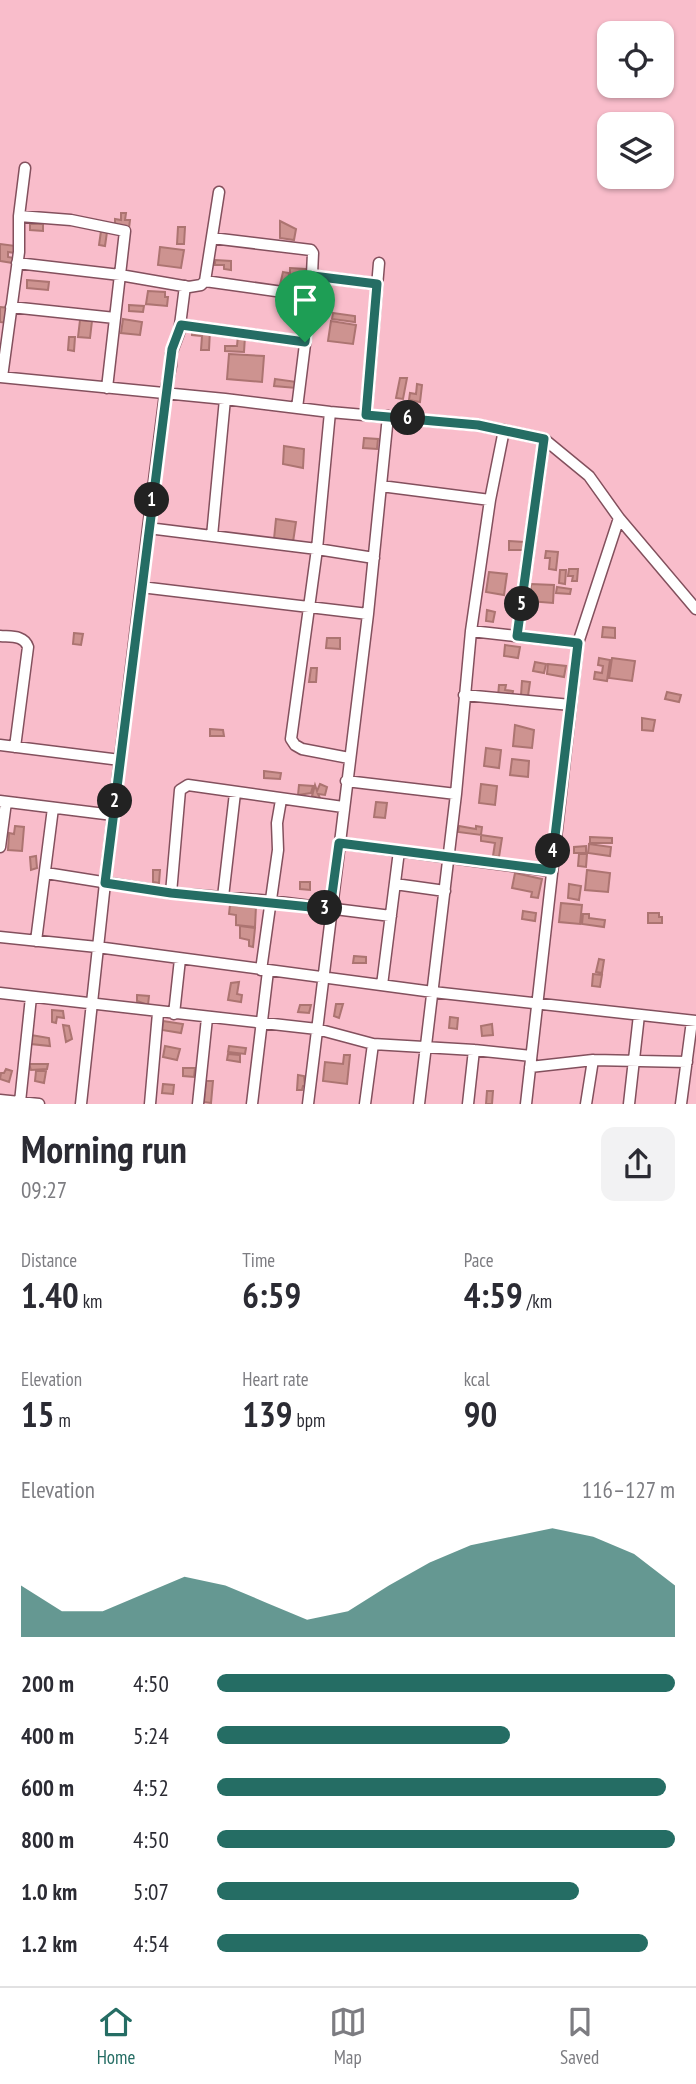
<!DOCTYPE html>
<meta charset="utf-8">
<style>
:root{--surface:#fff;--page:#f2f2f3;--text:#2b2b33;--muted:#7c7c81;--line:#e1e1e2;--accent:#256d64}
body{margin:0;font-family:"PT Sans Narrow",sans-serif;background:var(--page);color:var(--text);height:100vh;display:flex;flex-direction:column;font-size:26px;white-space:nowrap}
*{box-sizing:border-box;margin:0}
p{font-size:23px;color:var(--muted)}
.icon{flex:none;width:38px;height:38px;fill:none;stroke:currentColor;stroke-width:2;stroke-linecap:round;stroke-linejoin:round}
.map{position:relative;height:1104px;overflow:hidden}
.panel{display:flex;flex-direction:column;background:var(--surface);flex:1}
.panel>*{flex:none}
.buttons{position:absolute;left:597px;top:21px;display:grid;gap:14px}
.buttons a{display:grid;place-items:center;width:77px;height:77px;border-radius:14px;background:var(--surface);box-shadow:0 2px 5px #0004;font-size:35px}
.pin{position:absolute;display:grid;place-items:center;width:60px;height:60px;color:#fff;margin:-72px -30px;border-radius:50% 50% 50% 0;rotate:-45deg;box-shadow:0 0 7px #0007}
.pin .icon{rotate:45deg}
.km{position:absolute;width:35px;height:35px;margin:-18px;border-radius:50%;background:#222;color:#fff;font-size:19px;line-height:35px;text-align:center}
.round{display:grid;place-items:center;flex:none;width:74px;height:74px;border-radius:14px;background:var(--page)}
.summary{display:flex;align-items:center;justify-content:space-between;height:119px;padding:0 21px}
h1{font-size:38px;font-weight:700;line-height:52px}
.metrics{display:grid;grid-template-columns:repeat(3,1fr);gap:10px;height:119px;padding:7px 21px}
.metrics div{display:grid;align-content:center}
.metrics b{font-size:35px;font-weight:700}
.metrics small{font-size:19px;font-weight:400}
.metrics p{font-size:19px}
.chart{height:196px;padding:14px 21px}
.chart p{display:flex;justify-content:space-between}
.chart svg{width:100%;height:126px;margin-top:7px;fill:var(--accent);opacity:.7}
ul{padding:0 21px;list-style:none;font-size:23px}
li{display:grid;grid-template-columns:112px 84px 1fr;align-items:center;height:52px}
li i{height:18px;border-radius:9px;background:var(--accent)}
.dock{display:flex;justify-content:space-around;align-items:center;height:98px;border-top:2px solid var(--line);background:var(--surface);font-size:19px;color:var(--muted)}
.dock a{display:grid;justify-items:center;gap:4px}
.dock .active{color:var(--accent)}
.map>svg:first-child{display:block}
</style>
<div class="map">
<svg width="696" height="1104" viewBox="0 0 696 1104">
<rect width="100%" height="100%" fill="#f9bdcb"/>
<!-- building -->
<path fill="#cd9390" stroke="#ac7471" stroke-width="2" d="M121,213H126L125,220H130L129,228L115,226V219L121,220Z
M280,221L296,229L294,240L280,238Z
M30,224H43V231L30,230Z
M178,227H185L184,244H177Z
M101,231L107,232L105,246L99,245Z
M0,244L16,246L15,253L8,252V257L14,258L13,263L0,261Z
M160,247L184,250L181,268L158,265Z
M215,260L231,261V270L224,269V265H215Z
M290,268L305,269V277L290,276Z
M283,272L289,273L288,286L280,285Z
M27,280L49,282L48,290L27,288Z
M148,291L165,292V297H168L167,306L146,304Z
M129,305L144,306L143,312L129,311Z
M0,307L9,308L8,323L0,322Z
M333,313L355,316V322L332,319Z
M123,319L142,322L140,335L121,333Z
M80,320L92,321L90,338L78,337Z
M331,321L356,325L353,344L328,341Z
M192,330H210L209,350H201L202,336L192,335Z
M238,335L245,336L244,352L225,351V346H237Z
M69,337H75L74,351L68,350Z
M229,354L264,356L262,382L227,379Z
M400,378H407L403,399L396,398Z
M275,379L297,382L296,388L274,386Z
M417,384L422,385L420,402L409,400L410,393L416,394Z
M364,438L378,439L377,449L363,448Z
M284,446L304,449L303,468L283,464Z
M276,519L296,522L293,542L274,539Z
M509,541L524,542L523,550H509Z
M546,551L558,552L556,570L549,569L550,558H545Z
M569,569H578L577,581H572L573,576H568Z
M560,570H566L565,584L559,583Z
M489,572L507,574L504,595L486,592Z
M531,584L554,585L553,603L529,601Z
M557,587L571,589L570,594L556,593Z
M487,610L495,612L493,622L486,621Z
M603,627L615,628V638L602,637Z
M74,633L83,634L81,645L73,644Z
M327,638H340V649L326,648Z
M505,645L520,647L518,658L504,656Z
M599,658L610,660L607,681L594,679L595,672L602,673L603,666L598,665Z
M612,658L635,661L632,681L609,678Z
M535,662L546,664L544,673L533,671Z
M548,664L566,666L564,677L547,674Z
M311,668H317L316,682H309Z
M522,681L530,682L528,696L521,695Z
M499,685H506L505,690L513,691L512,697L498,696Z
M667,692L681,695L679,702L665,699Z
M642,718L655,720L653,731L642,730Z
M515,725L534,730L532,748L513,746Z
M210,729L223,730L224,736H210Z
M486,748L501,750L499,768L484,766Z
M512,759L529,761L528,777L510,775Z
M264,771L281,773L280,779L264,778Z
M320,784L327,787L325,795L318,794L321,800L312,796L315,785L317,791Z
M481,784L497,786L495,805L479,803Z
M299,785L313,786L311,793L298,795Z
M376,802L387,803L385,818L374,817Z
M15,826L24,827L22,851L8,850L9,833L14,834Z
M459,826L476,829V826L482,827L481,835L458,832Z
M481,835L502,838L499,857L493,856L495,843L481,841Z
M590,837L612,838V843H590Z
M589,844L611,847L610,856L588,853Z
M586,846V853H574V847Z
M579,854H587L586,867L578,866Z
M36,856L37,868L31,870L30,857Z
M153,870H160L159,883L153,882Z
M587,870L610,873L608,892L585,890Z
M515,873L542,879L538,898L531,897L532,892L512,888Z
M300,882H310V890L300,889Z
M569,884L581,886L579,900L568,898Z
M239,902L256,906L255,927L236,925V915L229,914L230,905L237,906Z
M561,903L582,905L580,924L559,922Z
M523,911L536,913L535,921L522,919Z
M648,913H659V917H662V923H648Z
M583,914H589V918L605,920L604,927L582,924Z
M240,926L255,928L253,947L249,946V940L240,938Z
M354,956L366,957V963H353Z
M599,959L604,960L602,973L596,972Z
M593,974L602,975L600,987L592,986Z
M239,982L237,994L242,995L241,1002L228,1000L231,983Z
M137,995L149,996L148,1005L137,1001Z
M336,1004H343L339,1018L334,1016Z
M300,1005H311L309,1013L298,1012Z
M52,1010L63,1011L64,1018L57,1017L56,1023L52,1022Z
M450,1017L458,1018L457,1029L449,1028Z
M163,1021L183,1024L181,1033L162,1030Z
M492,1024L493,1035L482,1036L481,1026Z
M63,1025L69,1026L72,1039L66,1042Z
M31,1035L49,1038L50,1046L31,1044Z
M165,1046L180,1049L177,1060L163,1057Z
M229,1046L246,1048L245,1054L228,1052Z
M228,1054L240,1055V1062L227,1060Z
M344,1055H350L347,1084L323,1081L325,1062L343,1064Z
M29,1064H48L47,1069L31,1070Z
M183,1068H195L194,1077L183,1076Z
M6,1069L12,1071L9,1082L0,1079L1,1073H4Z
M36,1071H46L44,1083L35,1081Z
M298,1075L304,1076L305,1086H303L302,1090H297Z
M206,1081H213L211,1103L204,1102Z
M163,1084L174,1085L173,1094L162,1093Z
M487,1091H493L492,1104H486Z"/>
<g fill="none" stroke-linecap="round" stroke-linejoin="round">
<!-- minor casing -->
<g stroke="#83505d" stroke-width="13">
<path id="minor" d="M19,216L71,220L125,231L107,388
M212,238L311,250L313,253L311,296L297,408
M17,263L120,275L189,287L201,285L205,281L311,296
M313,276L377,284
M205,281L219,192
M11,307L115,318
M181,325L305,342
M0,377L225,399L330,412L478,425L544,439L589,476L619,518L696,609
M2,377L19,252V216L25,168
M330,412L317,549L291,739L295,745L302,749L349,758
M366,415L379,263
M381,486L490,500
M148,528L317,549L374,558
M212,536L225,399
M141,587L368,614
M471,631L578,643
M0,636C11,637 24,635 28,647L15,747
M517,636L544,439
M464,695L571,705
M0,745L120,760
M346,781L456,794
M0,801L113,815
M339,843L551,871
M0,847L6,802
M46,873L171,893L271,901L391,916
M395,884L445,891
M171,893L180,790L188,785L343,807
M223,897L235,793
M0,937L97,947L433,992L696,1021
M36,941L53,808
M261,970L278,850L277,823L281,800
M382,985L399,851
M0,993L317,1029L373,1044L474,1050L531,1056
M174,1014L180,959
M530,1067L593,1060L687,1062
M0,1100L39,1104
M20,1102L31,997
M81,1104L105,883L148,528L165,394L171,366V354L179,333L185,286
M150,1104L158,1013
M198,1104L207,1018
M252,1104L268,971
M308,1104L368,614L388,416
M365,1104L373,1044
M419,1104L456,794L471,631L490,500L504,430
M468,1104L474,1050
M526,1104L578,643L619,518
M586,1104L593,1060
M629,1104L639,1015
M681,1104L692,1021"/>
</g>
<!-- minor -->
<use href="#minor" stroke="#fff" stroke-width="10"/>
</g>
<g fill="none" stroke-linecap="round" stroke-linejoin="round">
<!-- route casing -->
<g stroke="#fff" stroke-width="14">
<path id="route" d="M313,276L377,284L366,415L478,425L544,439L517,636L578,643L551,870L339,843L330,909L171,893L105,883L172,349L181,325L305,342Z"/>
</g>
<!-- route -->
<use href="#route" stroke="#256d64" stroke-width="9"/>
</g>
</svg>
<div class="buttons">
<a><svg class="icon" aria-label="locate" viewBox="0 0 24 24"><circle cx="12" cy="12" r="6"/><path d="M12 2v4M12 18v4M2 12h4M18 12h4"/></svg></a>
<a><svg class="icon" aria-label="layers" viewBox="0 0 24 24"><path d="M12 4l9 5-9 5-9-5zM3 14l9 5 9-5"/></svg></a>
</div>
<div class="pin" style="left:305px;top:342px;background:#1e9e55"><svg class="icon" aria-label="arrive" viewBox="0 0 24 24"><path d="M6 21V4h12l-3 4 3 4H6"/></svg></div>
<b class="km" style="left:152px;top:500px">1</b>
<b class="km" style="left:115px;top:801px">2</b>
<b class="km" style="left:325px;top:908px">3</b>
<b class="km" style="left:553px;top:851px">4</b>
<b class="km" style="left:522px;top:604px">5</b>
<b class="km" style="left:408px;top:418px">6</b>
</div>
<section class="panel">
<div class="summary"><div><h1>Morning run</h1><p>09:27</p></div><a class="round"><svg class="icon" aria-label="share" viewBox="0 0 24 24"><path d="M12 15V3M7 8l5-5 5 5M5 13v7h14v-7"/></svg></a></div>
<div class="metrics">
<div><p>Distance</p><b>1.40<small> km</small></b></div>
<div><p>Time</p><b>6:59</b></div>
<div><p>Pace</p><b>4:59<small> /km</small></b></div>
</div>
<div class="metrics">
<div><p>Elevation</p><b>15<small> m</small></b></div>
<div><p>Heart rate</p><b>139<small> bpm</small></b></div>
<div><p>kcal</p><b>90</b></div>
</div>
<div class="chart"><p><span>Elevation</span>116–127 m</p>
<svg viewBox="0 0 160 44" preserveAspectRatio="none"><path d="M0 44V26L10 35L20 35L30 29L40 23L50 26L60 32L70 38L80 35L90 26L100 18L110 12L120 9L130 6L140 9L150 15L160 26V44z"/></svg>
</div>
<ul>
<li><b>200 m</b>4:50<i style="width:100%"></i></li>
<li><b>400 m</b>5:24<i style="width:64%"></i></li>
<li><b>600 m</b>4:52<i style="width:98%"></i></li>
<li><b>800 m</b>4:50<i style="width:100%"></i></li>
<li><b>1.0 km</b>5:07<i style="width:79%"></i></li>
<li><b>1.2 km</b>4:54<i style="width:94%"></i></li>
</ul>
</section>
<nav class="dock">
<a class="active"><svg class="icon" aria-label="home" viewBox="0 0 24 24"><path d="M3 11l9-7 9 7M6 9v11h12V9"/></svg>Home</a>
<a><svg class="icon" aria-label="map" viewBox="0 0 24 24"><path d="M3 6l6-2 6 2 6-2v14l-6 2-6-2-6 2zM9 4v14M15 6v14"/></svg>Map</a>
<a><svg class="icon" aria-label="saved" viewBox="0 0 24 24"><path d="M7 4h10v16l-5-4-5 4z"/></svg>Saved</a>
</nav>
